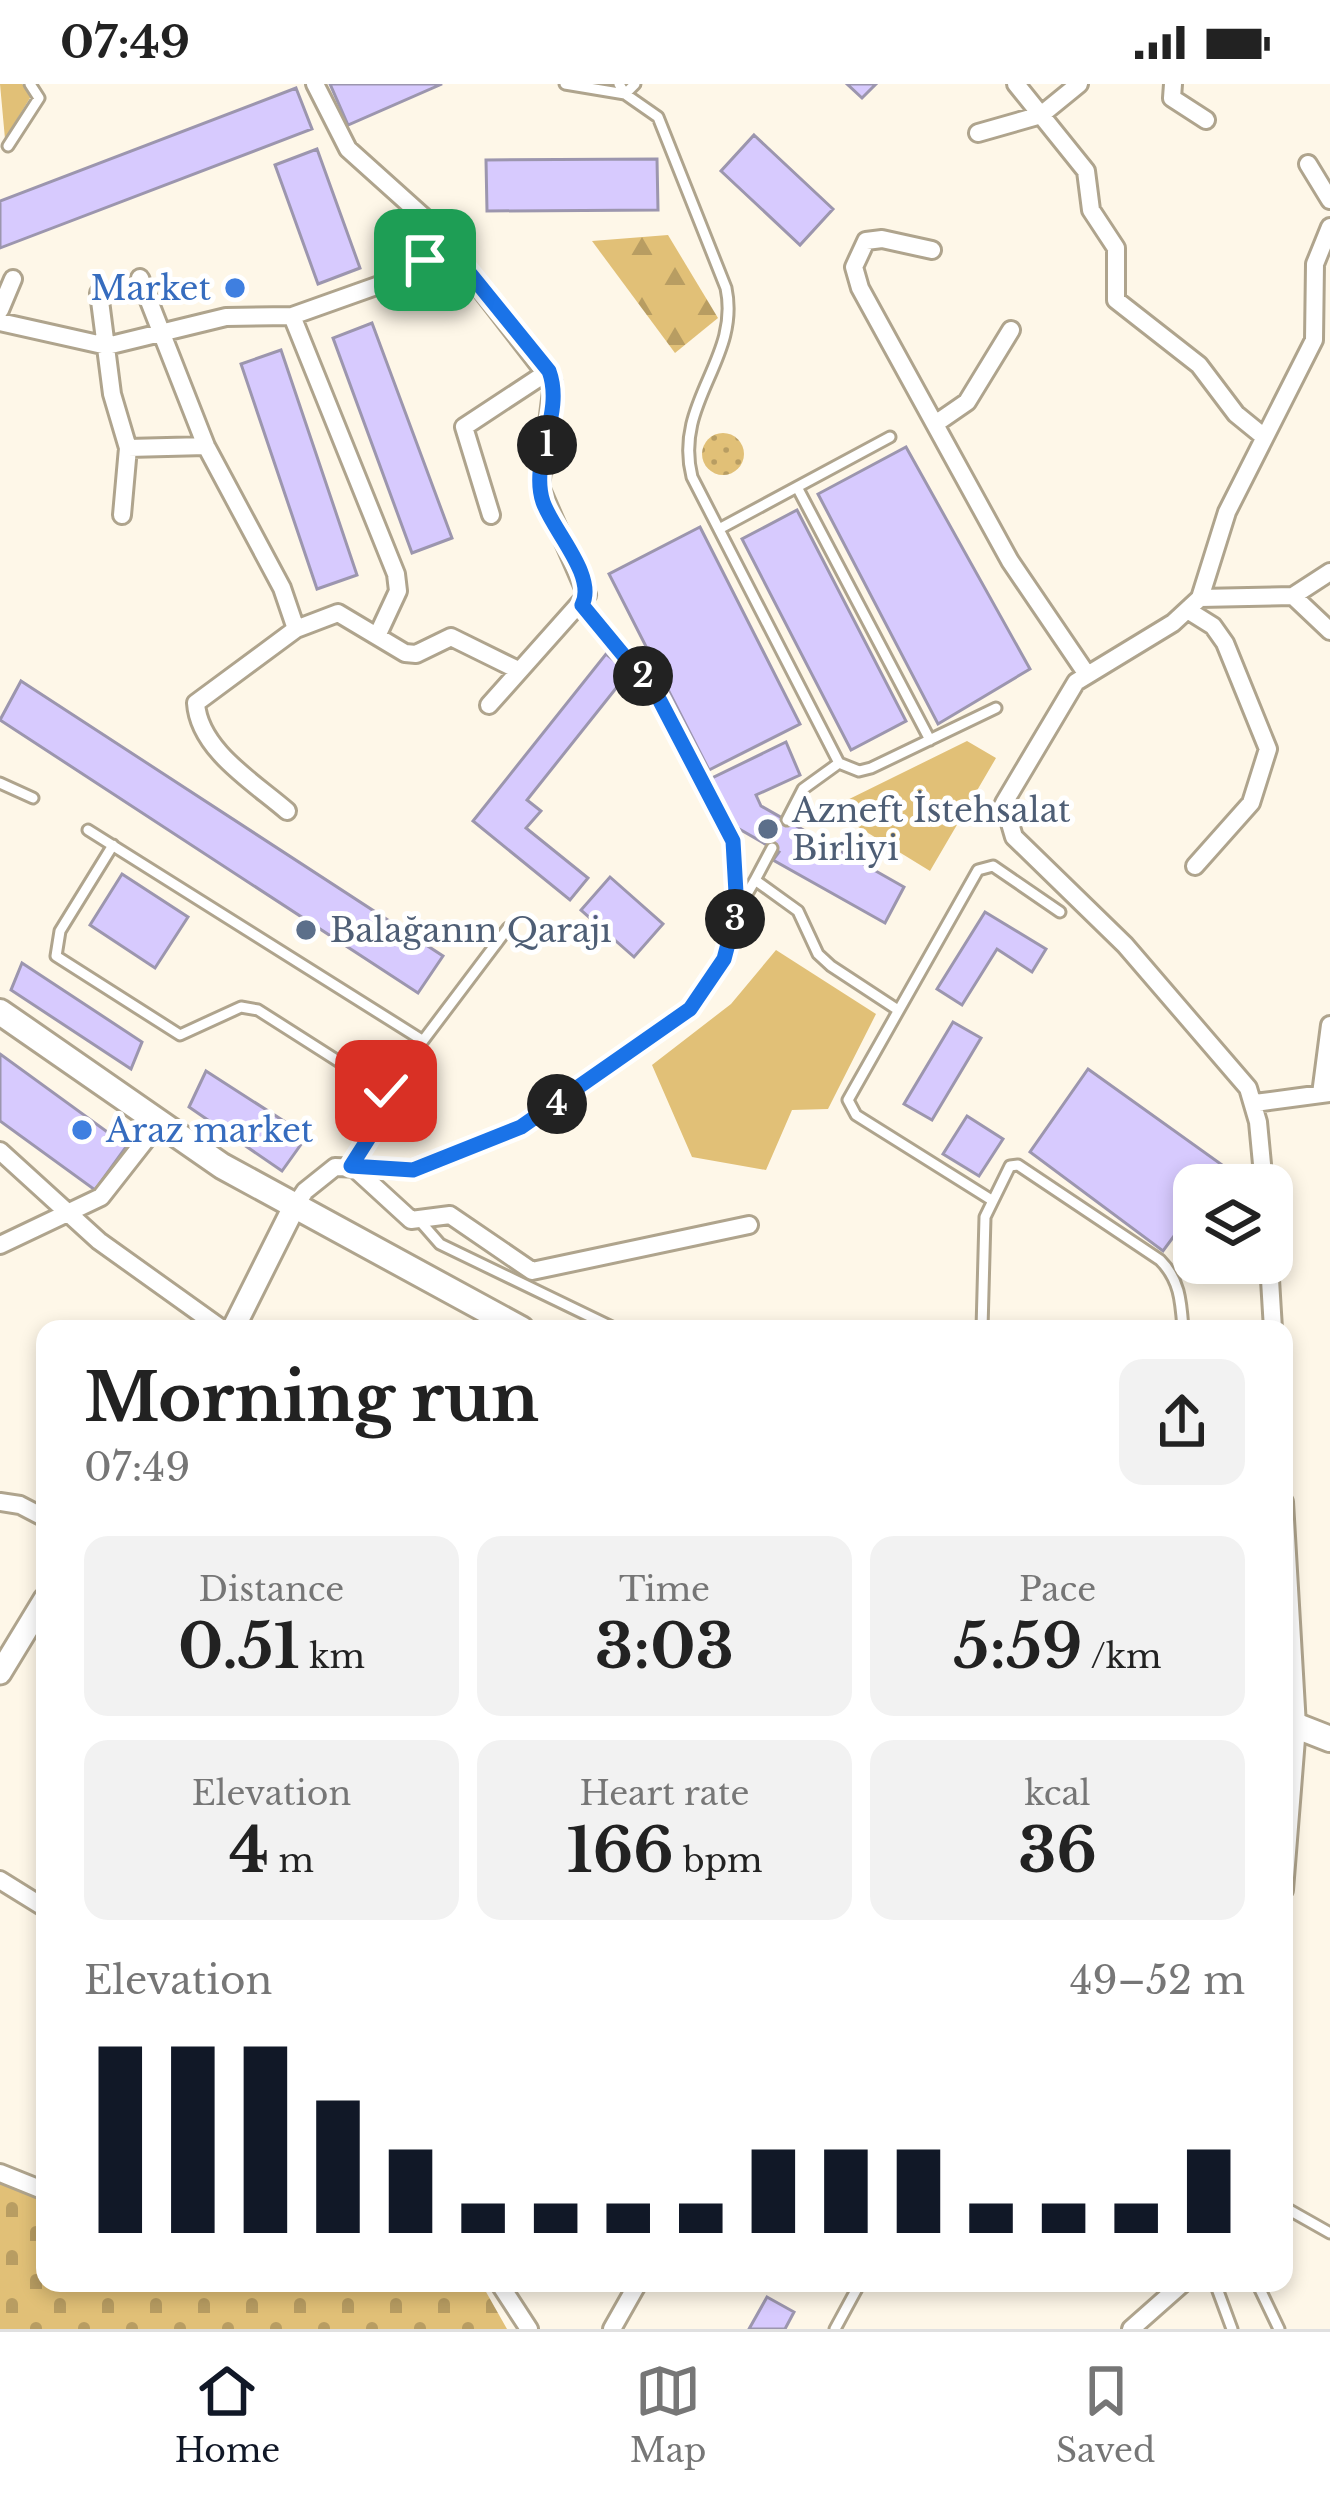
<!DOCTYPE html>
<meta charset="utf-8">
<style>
:root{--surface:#fff;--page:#f2f2f2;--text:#222;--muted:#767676;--line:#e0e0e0;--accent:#111827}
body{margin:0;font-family:"Libre Baskerville",serif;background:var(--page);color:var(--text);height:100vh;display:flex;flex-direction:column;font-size:45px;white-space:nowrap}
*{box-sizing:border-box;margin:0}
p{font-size:39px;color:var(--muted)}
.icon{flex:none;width:66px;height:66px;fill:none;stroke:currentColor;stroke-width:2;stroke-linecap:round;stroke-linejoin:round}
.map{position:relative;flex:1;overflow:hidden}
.panel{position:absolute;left:36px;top:1236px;width:1257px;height:972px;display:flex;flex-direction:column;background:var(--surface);border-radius:24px;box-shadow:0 6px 18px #0003}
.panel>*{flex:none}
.controls{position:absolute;left:1173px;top:1080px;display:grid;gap:24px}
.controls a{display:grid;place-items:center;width:120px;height:120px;border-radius:24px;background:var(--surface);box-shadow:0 6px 18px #0003;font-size:60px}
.pin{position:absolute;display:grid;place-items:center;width:102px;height:102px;color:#fff;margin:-51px;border-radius:24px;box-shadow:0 6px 18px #0006}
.km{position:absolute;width:60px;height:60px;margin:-30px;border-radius:50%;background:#222;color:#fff;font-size:33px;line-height:60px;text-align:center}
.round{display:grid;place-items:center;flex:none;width:126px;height:126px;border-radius:24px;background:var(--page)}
.head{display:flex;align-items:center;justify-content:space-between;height:204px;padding:0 48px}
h1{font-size:66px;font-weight:700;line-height:90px}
.metrics{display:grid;grid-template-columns:repeat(3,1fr);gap:18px;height:204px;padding:12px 48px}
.metrics div{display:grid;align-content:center;border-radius:24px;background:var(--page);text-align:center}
.metrics b{font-size:60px;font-weight:700}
.metrics small{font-size:33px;font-weight:400}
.metrics p{font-size:33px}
.chart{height:336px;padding:24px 48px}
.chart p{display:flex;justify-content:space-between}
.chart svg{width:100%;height:216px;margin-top:12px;stroke:var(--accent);stroke-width:6}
.status{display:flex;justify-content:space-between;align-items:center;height:84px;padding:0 60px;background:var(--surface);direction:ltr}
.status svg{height:33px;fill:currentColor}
.menu{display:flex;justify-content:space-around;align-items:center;height:168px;border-top:3px solid var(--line);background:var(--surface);font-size:33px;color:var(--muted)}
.menu a{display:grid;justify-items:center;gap:6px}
.menu .active{color:var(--accent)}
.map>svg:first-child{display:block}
</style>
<div class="status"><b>07:49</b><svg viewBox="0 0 49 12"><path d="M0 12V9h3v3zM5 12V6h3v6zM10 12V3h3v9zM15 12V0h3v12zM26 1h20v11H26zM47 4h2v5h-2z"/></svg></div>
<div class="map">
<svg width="1330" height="2245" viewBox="0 0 1330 2245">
<defs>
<pattern id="grass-dots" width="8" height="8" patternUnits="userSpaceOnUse" patternTransform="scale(3)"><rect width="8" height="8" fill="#e1c077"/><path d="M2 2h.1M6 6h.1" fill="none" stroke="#b89d62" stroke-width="1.8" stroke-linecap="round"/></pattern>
<pattern id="forest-firs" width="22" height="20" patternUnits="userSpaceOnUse" patternTransform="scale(3)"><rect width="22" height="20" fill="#e1c077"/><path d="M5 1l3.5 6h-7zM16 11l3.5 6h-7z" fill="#b89d62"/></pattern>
<pattern id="cemetery-stones" width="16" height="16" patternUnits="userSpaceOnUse" patternTransform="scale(3)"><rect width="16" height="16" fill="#e1c077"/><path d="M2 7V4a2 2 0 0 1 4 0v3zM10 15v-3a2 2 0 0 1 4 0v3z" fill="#b89d62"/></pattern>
</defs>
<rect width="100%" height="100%" fill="#fef7e8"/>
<!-- grass -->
<path fill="url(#grass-dots)" d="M702 370a21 21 0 1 1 42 0a21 21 0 1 1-42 0Z"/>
<!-- forest -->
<path fill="url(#forest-firs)" d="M668,151L718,234L675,269L592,157Z"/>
<!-- cemetery -->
<path fill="url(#cemetery-stones)" d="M0,2099L45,2115V2199H481L507,2245H0Z"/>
<!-- park -->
<path fill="#e1c077" d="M0,0H22L33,9L5,55Z
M967,657L996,674L930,787L829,725Z
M776,866L876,930L828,1025L792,1026L766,1086L692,1073L652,981L731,920Z"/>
<!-- building -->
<path fill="#d7cafe" stroke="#9c96ae" stroke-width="3" d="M330,0H442L348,41Z
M847,0H876L862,14Z
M296,4L312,45L0,164V117Z
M754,51L833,125L800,161L721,87Z
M317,65L360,184L318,200L275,81Z
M657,75L658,126L487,127L486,76Z
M372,239L452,454L412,469L333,254Z
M281,266L357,491L317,505L241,280Z
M906,363L1030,585L938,640L818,410Z
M797,426L906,637L851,666L742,455Z
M700,443L800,640L709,686L609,490Z
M606,570L629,588L527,716L541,727L526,744L588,794L570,816L473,737Z
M21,597L443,872L418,909L0,636Z
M786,658L800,691L756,711L761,722L904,803L885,839L773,776L779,768L734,742L710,695Z
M122,790L188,833L155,884L90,841Z
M610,793L663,840L634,873L581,826Z
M985,828L1046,865L1032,888L997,865L962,921L937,905Z
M22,879L142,958L131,985L11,906Z
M953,938L981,954L932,1036L904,1020Z
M0,970L110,1050L117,1040L134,1052L95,1106L0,1037Z
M1088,985L1225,1083L1212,1101H1194V1125L1163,1167L1030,1068Z
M206,987L307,1052L282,1087L189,1023Z
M967,1032L1003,1055L979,1092L943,1070Z
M767,2213L794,2228L785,2245H749Z"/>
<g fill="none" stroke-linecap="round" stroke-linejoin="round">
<!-- service casing -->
<g stroke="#afa48d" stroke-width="15">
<path id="service" d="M565,0L625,10L658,33L726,204C741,275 673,318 692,393L839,679L803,705L787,736
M619,0L625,10L635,0
M8,62L39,14L30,0
M797,403L930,656
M719,445L890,353
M839,679L859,687L871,684L996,624
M0,699L33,714
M88,746L422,956
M113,761L60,847L56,872L180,951L241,923L258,926L385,1007
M755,796L772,764
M740,822L755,796L798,827L818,870L831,882L898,926
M351,1082L371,1052L385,1007L508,844
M990,1115L856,1031L848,1016L978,786L993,782L1060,828
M419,1136L440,1160L616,1245
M982,1245L985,1133L1010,1082L1018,1081L1160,1176C1180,1196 1181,1218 1183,1245
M1284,2123L1330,2149
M1215,2199L1232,2245
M1257,2199L1279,2245
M835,2245L860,2199"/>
</g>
<!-- minor casing -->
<g stroke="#afa48d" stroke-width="22">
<path id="minor" d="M315,0L348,65L427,136L553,299L540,403L587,511L489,621
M1016,0L1086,87L1091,126L1116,164V216L1199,281L1236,330L1263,352
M1173,0L1172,14L1206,36
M978,49L1041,31L1079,0
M1308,80L1330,116
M932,166L882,155L866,157L854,183L860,204L1010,477L1086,589
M140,194L206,362L282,504L296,545
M99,209L112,310L128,364L122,431
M0,226L13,195
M292,232L396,490L398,507L378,550
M0,238L107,262L226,233L292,232L396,195L446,160
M938,338L967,318L1011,246
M128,364L206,362
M491,431L464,343L549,287
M1293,512L1330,488
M1200,514L1293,512L1330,547
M1189,527L1213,542L1225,559L1268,665L1251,719L1195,782
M287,727C255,699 199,666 196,619L296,545L338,529L405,569L416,570L451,553L516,585
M1321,1010L1330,941
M1255,1019L1330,1009
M0,1067L99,1157L222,1245
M352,1082L411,1136L450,1131L532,1187L749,1141
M1264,1101L1258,1038L1248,1004L1125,861L1014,753L1004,719L1076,598L1173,539L1200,514L1227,428L1314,256L1315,180L1330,143
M293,1125L305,1107L335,1083L413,1086L521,1043L690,925L724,875L737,826L733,757L658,613L582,521
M0,1161L101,1113L159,1039
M1269,1179L1273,1245
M0,1418L20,1421L45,1434
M1284,1418L1297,1642L1284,1806
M0,1796L45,1824
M0,2089L45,2107
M499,2199L529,2245
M612,2245L638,2199
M1131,2245L1183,2199"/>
</g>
<!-- tertiary casing -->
<g stroke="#afa48d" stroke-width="27">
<path id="tertiary" d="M233,1245L293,1125
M0,1589L45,1515"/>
</g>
<!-- secondary casing -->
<g stroke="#afa48d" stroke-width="30">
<path id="secondary" d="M0,928L222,1082L521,1245
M1284,1637L1330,1655"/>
</g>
<!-- service -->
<use href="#service" stroke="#fff" stroke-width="9"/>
<!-- minor -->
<use href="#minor" stroke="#fff" stroke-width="16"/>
<!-- tertiary -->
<use href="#tertiary" stroke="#fff" stroke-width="21"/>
<!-- secondary -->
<use href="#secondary" stroke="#fff" stroke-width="24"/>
</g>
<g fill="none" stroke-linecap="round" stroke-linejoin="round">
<!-- route casing -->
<g stroke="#fff" stroke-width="24">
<path id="route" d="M386,1007L370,1052L351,1082L413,1086L521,1043L690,925L724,875L737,826L733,757L658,613L582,521C597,492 553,447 543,418C529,376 565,330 549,287L446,160L425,176"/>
</g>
<!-- route -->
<use href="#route" stroke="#1a73e8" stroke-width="15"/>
</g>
<!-- markers -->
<g fill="#3f7fe0" stroke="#fff" stroke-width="4.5">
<circle cx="235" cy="204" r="12"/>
<circle cx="82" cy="1046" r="12"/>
</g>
<g fill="#5c6f8a" stroke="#fff" stroke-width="4.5">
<circle cx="768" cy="745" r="12"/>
<circle cx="306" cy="846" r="12"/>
</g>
<g text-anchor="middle" stroke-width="10" stroke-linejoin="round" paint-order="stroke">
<!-- shop labels -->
<g font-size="33" fill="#366cbe" stroke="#fff" text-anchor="end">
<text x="211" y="216">Market</text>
<text x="106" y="1058" text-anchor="start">Araz market</text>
</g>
<!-- service labels -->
<g font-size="33" fill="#4e5e75" stroke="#fff" text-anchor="start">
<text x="792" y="738">Azneft İstehsalat<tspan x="792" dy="38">Birliyi</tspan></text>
<text x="330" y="858">Balağanın Qarajı</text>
</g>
</g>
</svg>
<div class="controls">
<a><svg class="icon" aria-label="layers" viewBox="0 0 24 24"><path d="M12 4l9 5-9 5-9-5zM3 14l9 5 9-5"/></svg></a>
</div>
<div class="pin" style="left:425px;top:176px;background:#1e9e55"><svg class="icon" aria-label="arrive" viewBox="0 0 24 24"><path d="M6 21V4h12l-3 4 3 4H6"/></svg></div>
<div class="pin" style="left:386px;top:1007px;background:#d93025"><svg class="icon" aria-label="check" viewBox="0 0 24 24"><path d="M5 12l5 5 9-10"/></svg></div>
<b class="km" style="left:547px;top:361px">1</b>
<b class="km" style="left:643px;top:592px">2</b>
<b class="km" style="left:735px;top:835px">3</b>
<b class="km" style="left:557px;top:1020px">4</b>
<section class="panel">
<div class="head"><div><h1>Morning run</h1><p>07:49</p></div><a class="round"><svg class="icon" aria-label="share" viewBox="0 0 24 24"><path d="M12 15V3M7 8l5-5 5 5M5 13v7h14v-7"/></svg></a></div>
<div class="metrics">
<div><p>Distance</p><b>0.51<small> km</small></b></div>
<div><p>Time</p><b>3:03</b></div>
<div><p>Pace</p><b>5:59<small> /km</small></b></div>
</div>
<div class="metrics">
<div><p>Elevation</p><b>4<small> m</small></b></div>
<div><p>Heart rate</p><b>166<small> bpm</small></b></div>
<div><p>kcal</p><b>36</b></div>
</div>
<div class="chart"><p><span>Elevation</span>49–52 m</p>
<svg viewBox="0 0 160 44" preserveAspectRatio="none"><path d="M5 44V6M15 44V6M25 44V6M35 44V17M45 44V27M55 44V38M65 44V38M75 44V38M85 44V38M95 44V27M105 44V27M115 44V27M125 44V38M135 44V38M145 44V38M155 44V27"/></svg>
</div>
</section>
</div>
<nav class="menu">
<a class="active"><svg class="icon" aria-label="home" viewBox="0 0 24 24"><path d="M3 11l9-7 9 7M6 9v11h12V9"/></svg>Home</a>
<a><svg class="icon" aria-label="map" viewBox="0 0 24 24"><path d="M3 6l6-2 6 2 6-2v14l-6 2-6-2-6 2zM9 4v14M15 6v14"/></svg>Map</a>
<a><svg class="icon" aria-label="saved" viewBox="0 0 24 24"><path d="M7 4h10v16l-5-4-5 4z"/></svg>Saved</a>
</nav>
